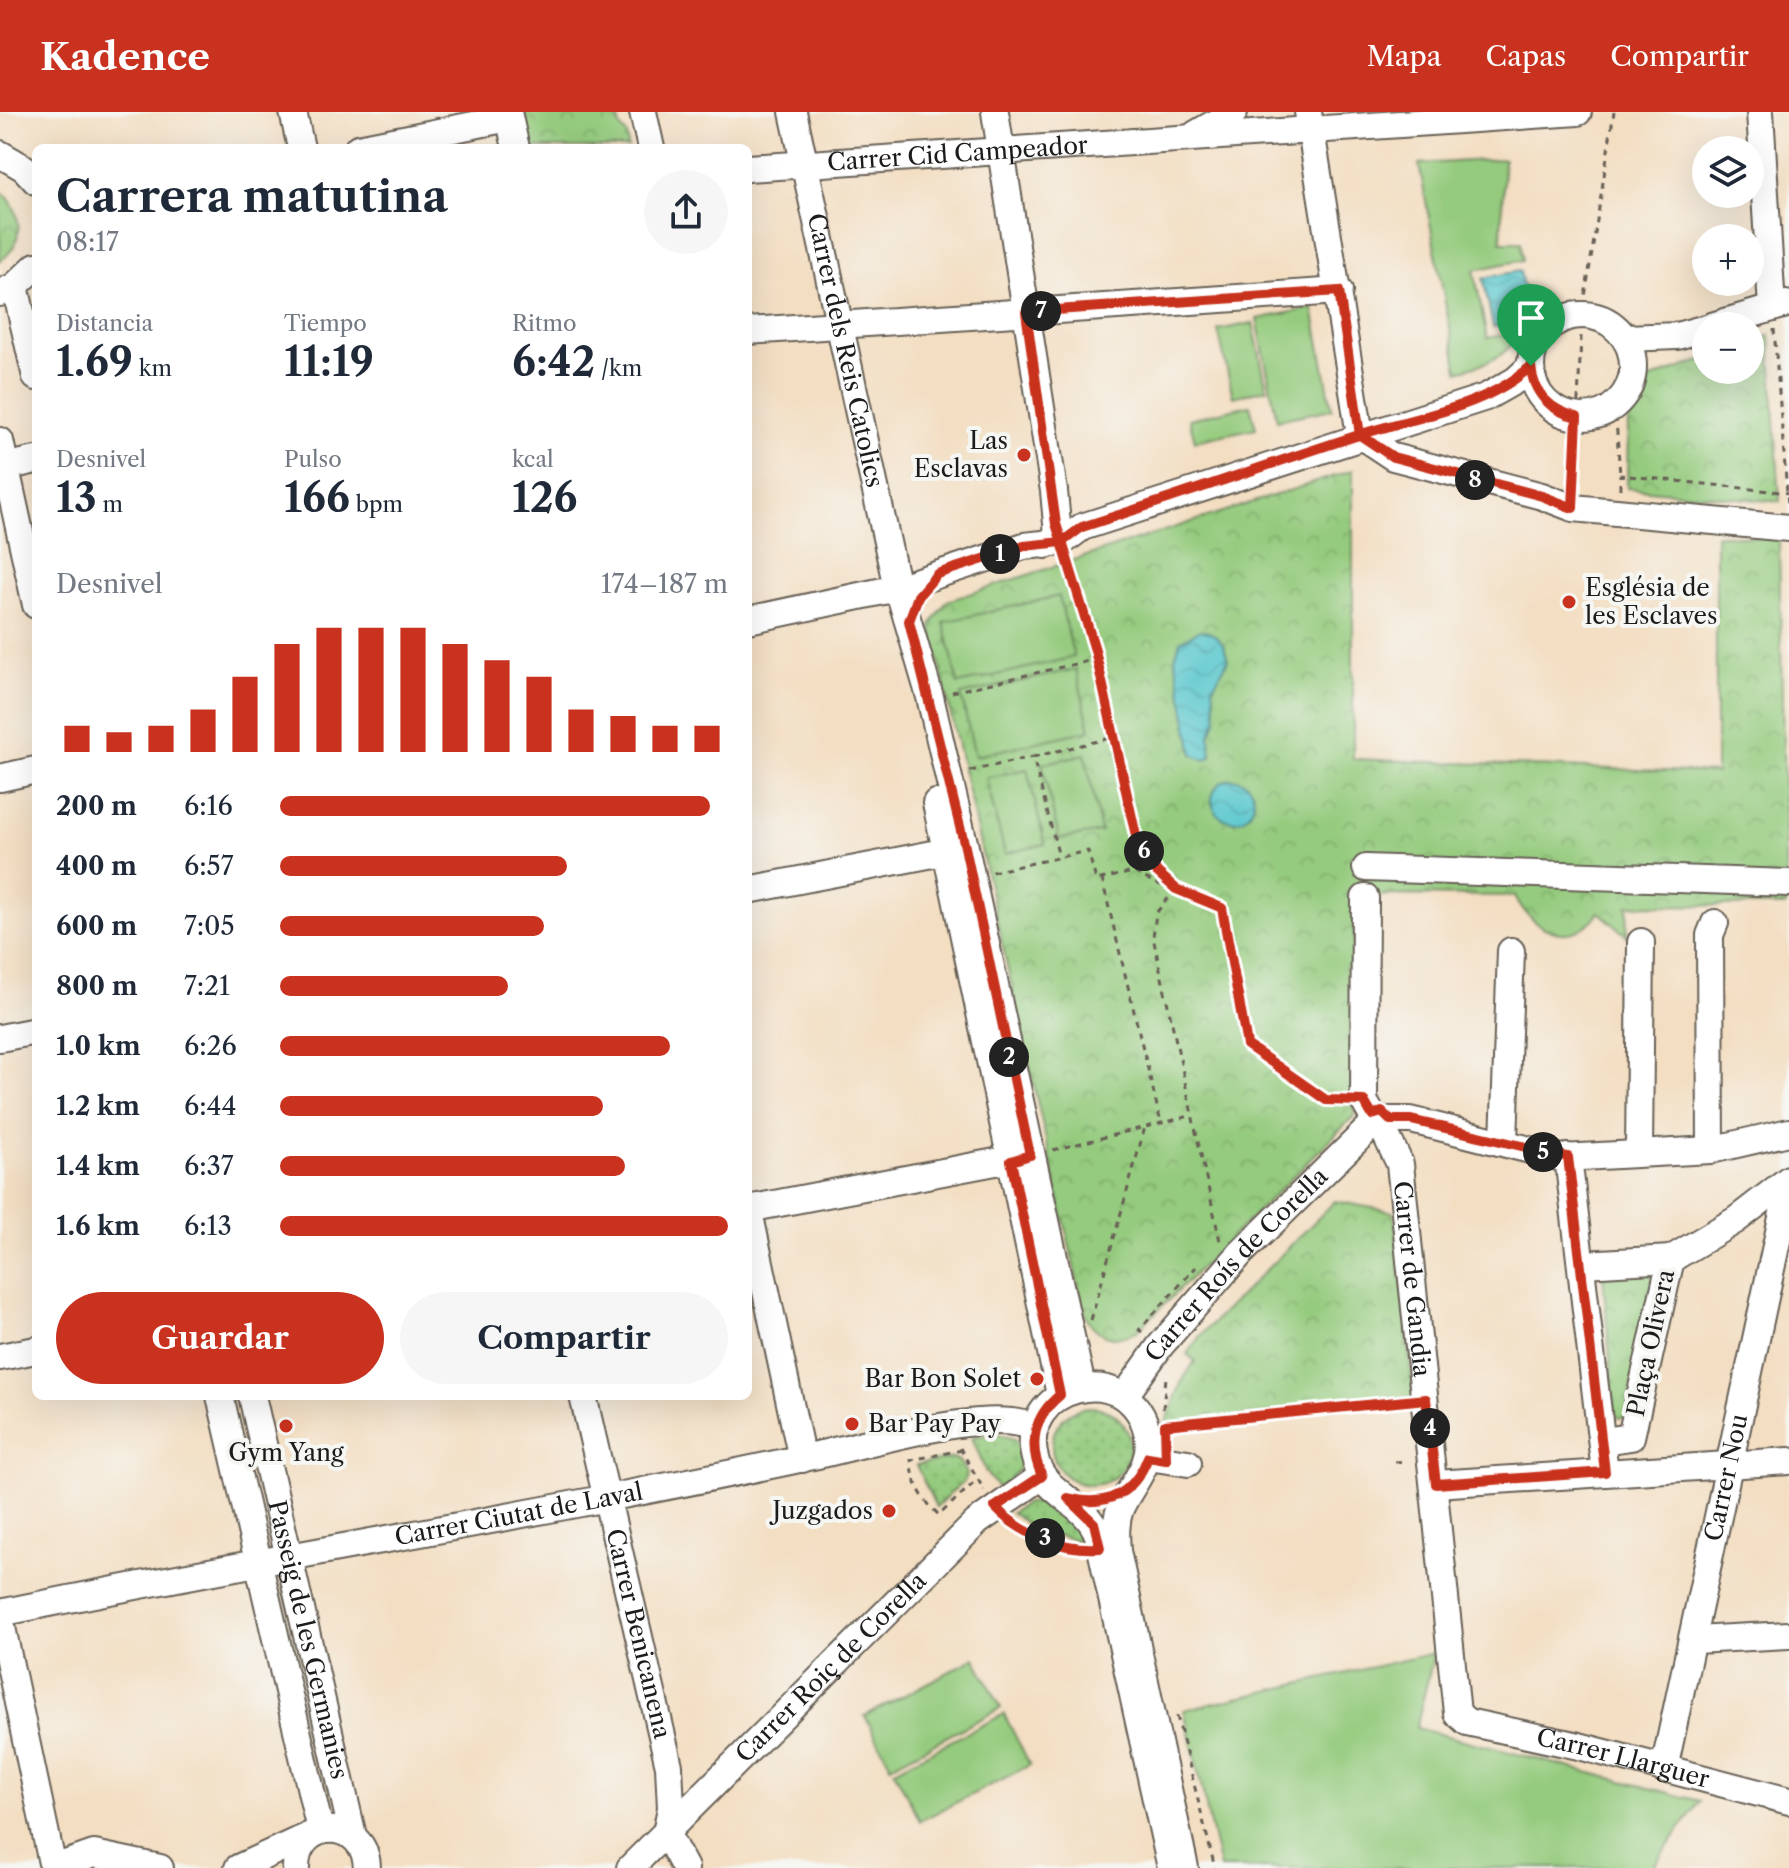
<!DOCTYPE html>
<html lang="es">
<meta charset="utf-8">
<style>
:root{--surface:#fff;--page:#f6f6f7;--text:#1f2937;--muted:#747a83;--accent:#c8321e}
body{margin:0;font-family:"Libre Caslon Text",serif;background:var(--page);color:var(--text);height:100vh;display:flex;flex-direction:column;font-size:30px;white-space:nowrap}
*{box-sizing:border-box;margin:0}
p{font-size:26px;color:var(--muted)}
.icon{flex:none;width:44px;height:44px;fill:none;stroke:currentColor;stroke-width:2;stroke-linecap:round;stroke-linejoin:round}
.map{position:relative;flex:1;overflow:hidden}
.sheet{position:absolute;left:32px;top:32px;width:720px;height:1256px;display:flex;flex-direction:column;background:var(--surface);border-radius:12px;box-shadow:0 8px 32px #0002}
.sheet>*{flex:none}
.tools{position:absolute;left:1692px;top:24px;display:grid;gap:16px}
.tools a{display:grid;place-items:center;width:72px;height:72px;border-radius:50%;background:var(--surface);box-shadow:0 8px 32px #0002;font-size:40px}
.pin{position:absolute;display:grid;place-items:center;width:68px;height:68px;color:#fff;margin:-82px -34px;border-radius:50% 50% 50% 0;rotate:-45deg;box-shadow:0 0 8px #0007}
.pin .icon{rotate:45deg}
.km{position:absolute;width:40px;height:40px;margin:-20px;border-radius:50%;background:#222;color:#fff;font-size:22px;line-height:40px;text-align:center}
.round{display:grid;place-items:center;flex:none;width:84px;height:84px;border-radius:42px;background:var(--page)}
.overview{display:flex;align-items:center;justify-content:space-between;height:136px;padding:0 24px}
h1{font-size:44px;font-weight:700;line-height:60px}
.figures{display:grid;grid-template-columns:repeat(3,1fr);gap:12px;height:136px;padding:8px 24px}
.figures div{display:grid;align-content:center}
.figures b{font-size:40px;font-weight:700}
.figures small{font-size:22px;font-weight:400}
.figures p{font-size:22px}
.chart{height:224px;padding:16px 24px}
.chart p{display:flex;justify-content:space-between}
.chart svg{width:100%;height:144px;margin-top:8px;stroke:var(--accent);stroke-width:6}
.button{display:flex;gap:16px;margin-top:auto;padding:16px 24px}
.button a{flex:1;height:92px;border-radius:48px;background:var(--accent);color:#fff;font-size:32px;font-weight:700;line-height:92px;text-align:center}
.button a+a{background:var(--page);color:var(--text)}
ul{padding:0 24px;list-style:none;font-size:26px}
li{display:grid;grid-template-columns:128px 96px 1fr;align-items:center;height:60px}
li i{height:20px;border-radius:10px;background:var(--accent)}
header{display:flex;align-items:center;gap:48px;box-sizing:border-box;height:112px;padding:0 40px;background:var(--accent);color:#fff}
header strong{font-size:38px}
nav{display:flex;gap:44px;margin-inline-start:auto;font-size:28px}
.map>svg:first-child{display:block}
</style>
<header>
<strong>Kadence</strong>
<nav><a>Mapa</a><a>Capas</a><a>Compartir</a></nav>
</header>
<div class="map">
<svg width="1789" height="1756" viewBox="0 0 1789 1756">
<defs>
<pattern id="grass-dots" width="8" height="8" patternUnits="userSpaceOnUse" patternTransform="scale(2)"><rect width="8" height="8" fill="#95cb7e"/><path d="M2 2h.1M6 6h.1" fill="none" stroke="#80ae6c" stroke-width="1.8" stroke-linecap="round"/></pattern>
<pattern id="park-crowns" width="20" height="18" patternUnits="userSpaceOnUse" patternTransform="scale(2)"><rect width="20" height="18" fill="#95cb7e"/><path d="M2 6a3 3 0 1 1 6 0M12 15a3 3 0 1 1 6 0" fill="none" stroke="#80ae6c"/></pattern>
<pattern id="water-waves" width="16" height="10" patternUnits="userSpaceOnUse" patternTransform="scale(2)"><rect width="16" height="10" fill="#5ac8ce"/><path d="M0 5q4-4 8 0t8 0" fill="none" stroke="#4eabb0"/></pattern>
</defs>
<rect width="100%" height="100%" fill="#f6f6f2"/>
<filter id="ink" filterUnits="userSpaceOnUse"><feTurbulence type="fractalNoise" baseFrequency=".0125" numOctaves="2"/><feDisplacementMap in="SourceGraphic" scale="16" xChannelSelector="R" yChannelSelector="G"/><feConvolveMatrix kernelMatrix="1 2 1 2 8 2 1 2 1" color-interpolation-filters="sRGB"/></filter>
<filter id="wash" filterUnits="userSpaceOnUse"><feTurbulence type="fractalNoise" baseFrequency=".006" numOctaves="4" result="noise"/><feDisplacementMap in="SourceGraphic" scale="32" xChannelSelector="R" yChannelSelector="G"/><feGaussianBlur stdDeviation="1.8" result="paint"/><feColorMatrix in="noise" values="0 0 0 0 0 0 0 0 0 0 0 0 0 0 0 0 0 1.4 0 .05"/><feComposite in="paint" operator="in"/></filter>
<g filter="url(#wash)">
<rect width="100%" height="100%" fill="#f3dec2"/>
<!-- grass -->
<path fill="url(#grass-dots)" stroke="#58744d" stroke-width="2" d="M1052 1334a39 39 0 1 1 78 0a39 39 0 1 1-78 0Z
M996,1321L1015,1327C1031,1349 1016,1363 999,1377L986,1361L972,1325Z
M953,1346L959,1349L967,1363L965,1368L936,1395L916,1353Z
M1050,1390L1076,1403L1091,1432L1036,1418L1011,1401L1026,1391Z"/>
<!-- park -->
<path fill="url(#park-crowns)" stroke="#58744d" stroke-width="2" d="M524,0H617L620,15L627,23L628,36H526L528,24Z
M0,78C23,96 26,131 0,149Z
M1770,223L1780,390L1627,376L1628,308L1646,287L1648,268L1706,247V258H1750V231Z
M1353,358V647L1716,661V422L1779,427L1786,794L1628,793L1627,824L1599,800C1573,838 1533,820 1515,784L1354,783V1004L1137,1219C1114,1232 1093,1223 1084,1199L931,513L947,489Z
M1335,1089L1394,1100L1414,1286L1165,1313L1181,1271L1195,1249L1187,1242L1200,1224Z
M1655,1159L1625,1305L1615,1306L1603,1164Z"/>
<!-- garden -->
<path fill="#95cb7e" stroke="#58744d" stroke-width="2" d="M1504,47L1501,130H1521L1523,148L1474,158L1487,226L1519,220C1507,247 1484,252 1458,259L1419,52Z
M1313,196L1332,297L1277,308L1257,207Z
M1253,211L1267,277L1233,285L1218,218Z
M1250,293L1256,316L1195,329L1189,307Z
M1059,484L1074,545L958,572L944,510Z
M1076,557L1090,618L975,644L961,583Z
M1085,642L1101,720L1059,727L1042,652Z
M1027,657L1045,732L1005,742L986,666Z
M1434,1541L1416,1616L1700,1689L1652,1756H1220L1184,1598Z
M975,1546L1001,1596L891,1654L865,1604Z
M1004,1602L1030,1653L920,1709L894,1658Z"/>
<!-- water -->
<path fill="url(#water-waves)" stroke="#3b7275" stroke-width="2" d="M1520,159L1524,180L1513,183L1519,211L1493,215L1483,166Z
M1200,518C1218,520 1224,531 1228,548L1213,575L1217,607L1210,623L1211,645L1205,648L1193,642L1175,546L1180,529Z
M1212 688a21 21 0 1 1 42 0a21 21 0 1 1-42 0Z"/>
</g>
<g filter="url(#ink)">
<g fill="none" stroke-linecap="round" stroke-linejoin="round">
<!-- minor casing -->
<g stroke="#676056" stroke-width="30">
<g id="minor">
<path d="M293,0L301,36"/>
<path d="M508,0L516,36"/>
<path d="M643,0L651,36"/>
<path id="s1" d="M793,0L894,462L930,585L965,735L1082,1275"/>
<path d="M995,0L1054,379L1058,423L1046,433"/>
<path d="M1308,0L1360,323L1393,345L1542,384L1573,396L1789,416"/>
<path d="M1760,0L1772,196"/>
<path d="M1196,22L1234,0"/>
<path d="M358,36L509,6"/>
<path d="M0,42L24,56L36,69"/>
<path id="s2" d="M748,56L1578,0"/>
<path d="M15,174L36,265"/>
<path d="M0,181L15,174L36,154"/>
<circle cx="1582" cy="254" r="51"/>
<path d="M1712,214L1786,192"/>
<path d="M748,219L1339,179"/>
<path d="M1626,226L1677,224L1706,216"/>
<path d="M0,329L36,493"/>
<path d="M0,356L36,348"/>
<path d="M748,508L897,476L1024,434L1062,430L1082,415L1486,285L1516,268L1531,254"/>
<path d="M0,666L36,658"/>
<path d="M936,691L1060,1283"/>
<path d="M1366,756L1789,771"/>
<path d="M748,778L964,736"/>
<path d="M1365,786L1364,989L1372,1003"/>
<path d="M0,926L36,919"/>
<path d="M1390,1008H1411L1562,1046L1711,1038L1789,1020"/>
<path id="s3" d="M1385,1021L1400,1052L1457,1601L1467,1610L1579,1634L1789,1689"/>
<path d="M1504,1029L1511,839"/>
<path d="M1711,1038L1710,823L1715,811"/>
<path d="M1639,1041L1641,830"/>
<path d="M1568,1045L1605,1360"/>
<path d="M748,1095L802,1347"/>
<path d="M748,1097L1027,1044"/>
<path d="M1671,1147L1736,1108L1789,1067"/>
<path d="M1583,1152L1671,1147L1631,1325L1603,1329"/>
<path d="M0,1245L36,1238"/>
<path d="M220,1284L320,1718"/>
<path id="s4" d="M252,1284L353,1724"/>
<path id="s5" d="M583,1284L669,1654L671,1696L666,1721L685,1756"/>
<path id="s6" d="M1124,1285L1160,1234L1241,1141L1369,1016"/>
<path d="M1148,1345L1188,1351"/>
<path d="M1436,1372L1789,1349"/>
<path id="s7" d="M0,1501C273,1444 549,1402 822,1342C872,1331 991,1294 1035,1316"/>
<path d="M0,1506L53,1756"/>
<path d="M1694,1528L1789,1523"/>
<path id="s8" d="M1664,1657L1789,1073"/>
<path d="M54,1756L94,1742L160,1756"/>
<path d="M238,1756L310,1723"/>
<path d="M296,1756C296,1705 366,1705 367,1756"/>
<path id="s9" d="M630,1756L977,1410L1042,1364"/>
<path d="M1171,1756L1098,1423C1086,1390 1046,1383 1036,1350C1012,1273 1133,1242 1148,1324C1153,1353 1131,1372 1120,1397C1115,1411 1116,1425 1117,1439L1185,1756"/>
</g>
</g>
<!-- path -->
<path stroke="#676056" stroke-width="3" stroke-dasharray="6 6" stroke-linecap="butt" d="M1774,217L1788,393
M1615,293L1620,363
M1574,374L1582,204L1614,0
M1620,377V363L1789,381
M1069,452L1095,538L1136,724L1157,760L1176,777
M952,580L1097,547
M1033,645L1114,625
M970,659L1033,645L1059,745
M992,760L1088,739L1096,768L1134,760C1162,776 1192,784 1222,796L1247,933L1326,988H1340
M1102,767L1161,1011
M1176,777L1156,801L1153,825L1220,1129
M1053,1038L1190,1004
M1091,1208L1145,1015
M1142,1220L1139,1218L1196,1155
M1163,1297L1166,1265
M1168,1313L1404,1289
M960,1336L984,1378
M962,1338L911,1348C914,1373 921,1386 939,1403L977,1368
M1395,1350L1407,1349
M1011,1411L1050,1428L1079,1436
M1177,1604L1215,1756"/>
<!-- minor -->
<use href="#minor" stroke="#fff" stroke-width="26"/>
</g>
</g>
<g fill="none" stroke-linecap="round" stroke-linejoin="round" filter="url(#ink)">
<!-- route casing -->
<g stroke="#fff" stroke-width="16">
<path id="route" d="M1531,254C1487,295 1419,304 1362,322C1269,352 1176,385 1082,415L1062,430L1024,434L937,462L918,484L909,509L965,735L1030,1043L1011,1049L1060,1283C1033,1305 1028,1333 1042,1364L995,1395C1020,1422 1063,1439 1100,1436L1094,1411L1068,1386C1106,1396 1134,1382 1148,1345L1166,1348L1165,1313L1426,1287L1436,1372L1605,1360L1568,1045L1411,1008H1390L1382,1000L1372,1003L1364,989L1326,988L1247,933L1222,796L1176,777L1157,760L1136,724L1095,538L1062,430L1056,412L1026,200L1339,179L1360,323L1393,345L1542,384L1573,396L1577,305C1551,299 1533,282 1531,254"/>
</g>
<!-- route -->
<use href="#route" stroke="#c8321e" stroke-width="10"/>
</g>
<!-- markers -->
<g fill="#c8321e" stroke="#f6f6f2" stroke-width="3">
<circle cx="1024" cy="343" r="8"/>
<circle cx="1569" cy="490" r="8"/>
<circle cx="1037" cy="1267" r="8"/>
<circle cx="852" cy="1312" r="8"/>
<circle cx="286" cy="1314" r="8"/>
<circle cx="889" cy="1399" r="8"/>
</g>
<g text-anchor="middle" stroke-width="8" stroke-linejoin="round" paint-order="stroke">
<!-- street labels -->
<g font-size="24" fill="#1c1c1c" stroke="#f6f6f2">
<text dy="8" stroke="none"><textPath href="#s2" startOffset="210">Carrer Cid Campeador</textPath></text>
<text dy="8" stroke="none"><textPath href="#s1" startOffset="244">Carrer dels Reis Catolics</textPath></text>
<text dy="8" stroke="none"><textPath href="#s6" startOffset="174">Carrer Roís de Corella</textPath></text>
<text dy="8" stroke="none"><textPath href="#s3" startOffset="150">Carrer de Gandia</textPath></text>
<text transform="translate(1651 1231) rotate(-78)" y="8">Plaça Olivera</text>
<text dy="8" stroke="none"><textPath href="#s8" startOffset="298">Carrer Nou</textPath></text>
<text dy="8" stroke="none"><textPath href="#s7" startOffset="528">Carrer Ciutat de Laval</textPath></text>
<text dy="8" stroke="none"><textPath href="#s5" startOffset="244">Carrer Benicanena</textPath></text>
<text dy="8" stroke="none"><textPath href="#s4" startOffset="250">Passeig de les Germanies</textPath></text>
<text dy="8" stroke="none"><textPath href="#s9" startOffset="284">Carrer Roiç de Corella</textPath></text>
<text dy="8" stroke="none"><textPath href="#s3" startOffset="760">Carrer Llarguer</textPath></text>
</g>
<!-- poi labels -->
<g font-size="24" fill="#1c1c1c" stroke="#f6f6f2" text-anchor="end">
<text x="1008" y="337">Las<tspan x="1008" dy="28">Esclavas</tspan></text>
<text x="1585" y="484" text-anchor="start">Església de<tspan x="1585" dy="28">les Esclaves</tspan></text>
<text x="1021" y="1275">Bar Bon Solet</text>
<text x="868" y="1320" text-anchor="start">Bar Pay Pay</text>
<text x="286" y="1349" text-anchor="middle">Gym Yang</text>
<text x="873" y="1407">Juzgados</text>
</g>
</g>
</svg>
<div class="tools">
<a><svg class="icon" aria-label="layers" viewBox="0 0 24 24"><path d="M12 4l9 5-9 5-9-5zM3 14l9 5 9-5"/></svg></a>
<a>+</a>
<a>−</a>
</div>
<div class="pin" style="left:1531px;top:254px;background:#1e9e55"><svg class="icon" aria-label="arrive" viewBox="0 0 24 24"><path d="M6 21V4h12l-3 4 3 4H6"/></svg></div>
<b class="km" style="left:1000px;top:442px">1</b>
<b class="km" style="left:1009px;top:945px">2</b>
<b class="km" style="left:1045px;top:1426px">3</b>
<b class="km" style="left:1430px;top:1316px">4</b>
<b class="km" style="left:1543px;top:1040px">5</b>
<b class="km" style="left:1144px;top:739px">6</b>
<b class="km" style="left:1041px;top:199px">7</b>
<b class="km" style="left:1475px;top:368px">8</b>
<section class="sheet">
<div class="overview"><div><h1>Carrera matutina</h1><p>08:17</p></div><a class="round"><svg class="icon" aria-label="share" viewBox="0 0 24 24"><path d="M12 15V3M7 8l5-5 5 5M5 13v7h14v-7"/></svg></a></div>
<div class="figures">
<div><p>Distancia</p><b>1.69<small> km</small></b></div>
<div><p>Tiempo</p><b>11:19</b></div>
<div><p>Ritmo</p><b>6:42<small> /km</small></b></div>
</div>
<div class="figures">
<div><p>Desnivel</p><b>13<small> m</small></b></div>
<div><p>Pulso</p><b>166<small> bpm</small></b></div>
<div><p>kcal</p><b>126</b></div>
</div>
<div class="chart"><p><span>Desnivel</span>174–187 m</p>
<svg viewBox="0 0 160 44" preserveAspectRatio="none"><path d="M5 44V36M15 44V38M25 44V36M35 44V31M45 44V21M55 44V11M65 44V6M75 44V6M85 44V6M95 44V11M105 44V16M115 44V21M125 44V31M135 44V33M145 44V36M155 44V36"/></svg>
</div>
<ul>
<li><b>200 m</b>6:16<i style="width:96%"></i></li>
<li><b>400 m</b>6:57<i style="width:64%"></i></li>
<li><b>600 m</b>7:05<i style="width:59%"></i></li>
<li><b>800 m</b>7:21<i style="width:51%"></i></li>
<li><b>1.0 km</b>6:26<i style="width:87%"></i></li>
<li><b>1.2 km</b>6:44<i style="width:72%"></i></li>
<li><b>1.4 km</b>6:37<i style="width:77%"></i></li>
<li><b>1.6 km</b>6:13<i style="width:100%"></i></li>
</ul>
<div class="button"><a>Guardar</a><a>Compartir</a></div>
</section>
</div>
